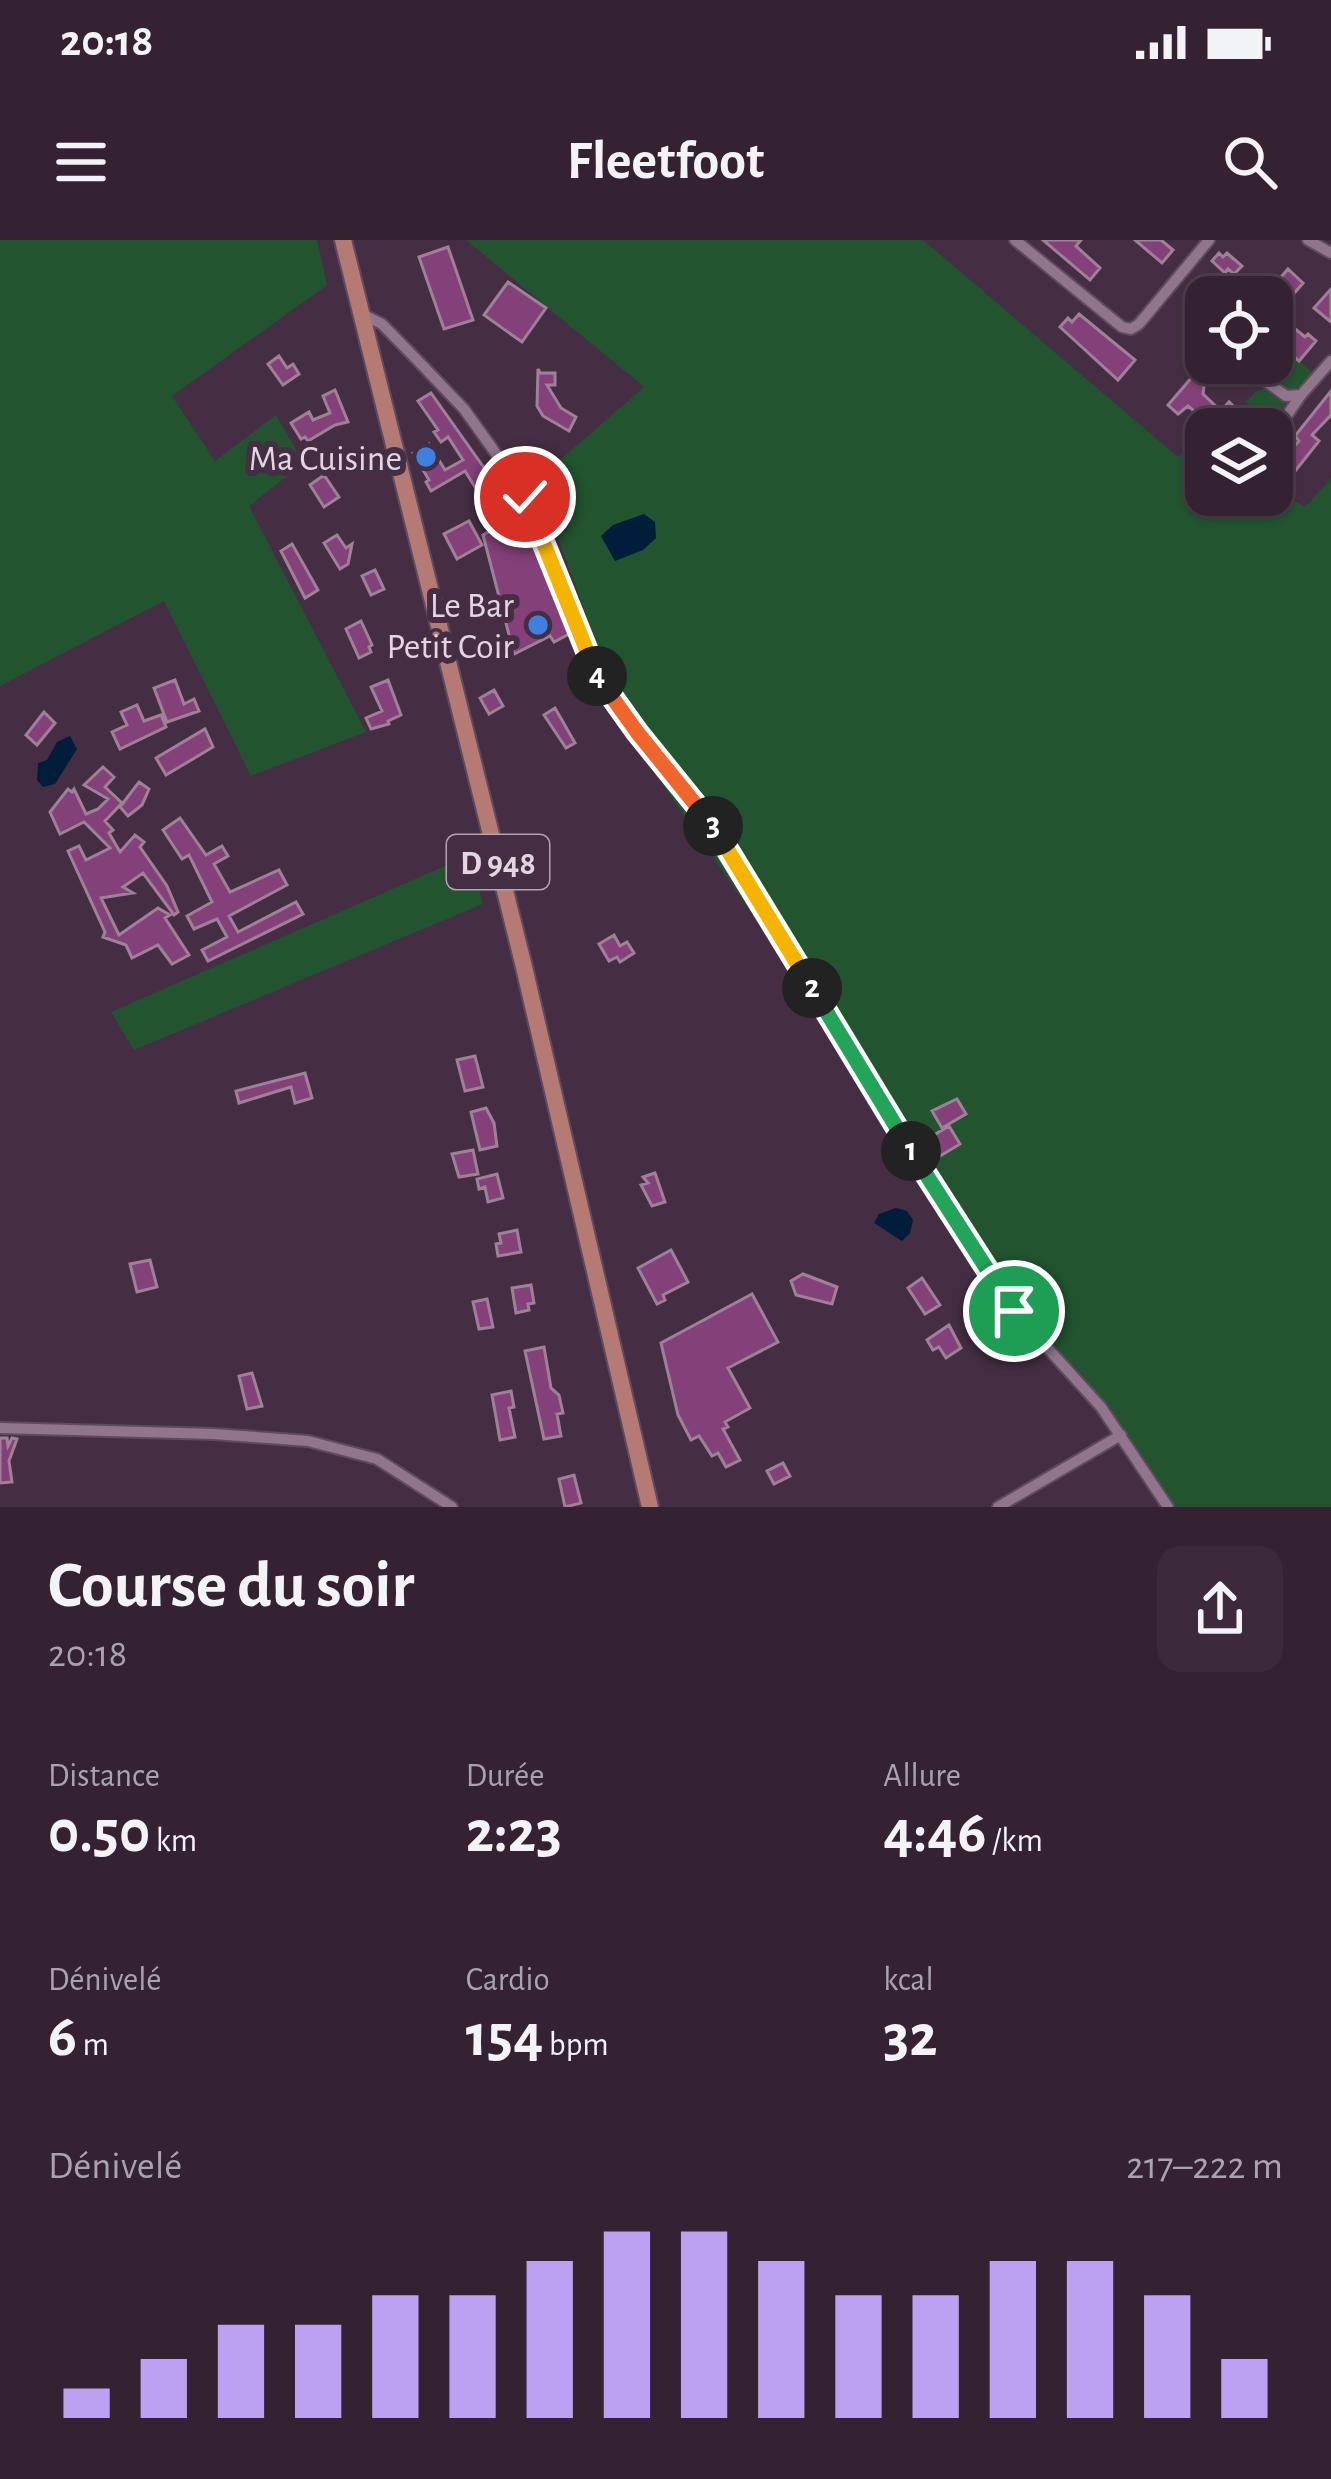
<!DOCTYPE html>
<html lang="fr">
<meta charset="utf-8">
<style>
:root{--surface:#342232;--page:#3c2a3a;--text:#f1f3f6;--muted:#a9a4ac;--line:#4e3f4d;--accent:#bca0f2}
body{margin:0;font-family:"Alegreya Sans",sans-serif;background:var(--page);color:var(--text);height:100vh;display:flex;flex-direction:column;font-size:45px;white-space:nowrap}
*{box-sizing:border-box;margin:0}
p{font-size:39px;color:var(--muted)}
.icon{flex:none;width:66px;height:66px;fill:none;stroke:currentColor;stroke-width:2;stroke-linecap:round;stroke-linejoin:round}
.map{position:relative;height:1267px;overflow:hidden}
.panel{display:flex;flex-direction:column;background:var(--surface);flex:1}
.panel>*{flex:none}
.controls{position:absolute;left:1185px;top:36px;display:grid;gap:24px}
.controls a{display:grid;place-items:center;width:108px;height:108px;border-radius:24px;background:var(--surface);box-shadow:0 3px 9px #0004,0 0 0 3px var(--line);font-size:60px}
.pin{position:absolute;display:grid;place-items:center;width:102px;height:102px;color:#fff;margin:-51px;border:6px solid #fff;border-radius:50%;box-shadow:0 3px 12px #0007}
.km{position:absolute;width:60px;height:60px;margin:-30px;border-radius:50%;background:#222;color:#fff;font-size:33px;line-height:60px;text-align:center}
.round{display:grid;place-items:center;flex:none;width:126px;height:126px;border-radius:24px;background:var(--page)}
.headline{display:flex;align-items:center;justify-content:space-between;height:204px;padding:0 48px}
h1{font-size:66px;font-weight:700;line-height:90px}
.stats{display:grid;grid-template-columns:repeat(3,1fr);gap:18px;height:204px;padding:12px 48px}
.stats div{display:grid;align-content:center}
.stats b{font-size:60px;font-weight:700}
.stats small{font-size:33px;font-weight:400}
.stats p{font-size:33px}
.chart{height:336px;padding:24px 48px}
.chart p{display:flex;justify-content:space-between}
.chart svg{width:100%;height:216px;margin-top:12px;stroke:var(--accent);stroke-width:6}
.status{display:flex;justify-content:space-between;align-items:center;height:84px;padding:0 60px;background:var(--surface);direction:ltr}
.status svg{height:33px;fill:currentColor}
header{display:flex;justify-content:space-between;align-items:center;height:156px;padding:0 48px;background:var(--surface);font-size:54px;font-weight:700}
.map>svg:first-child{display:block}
</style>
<div class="status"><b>20:18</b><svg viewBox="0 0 49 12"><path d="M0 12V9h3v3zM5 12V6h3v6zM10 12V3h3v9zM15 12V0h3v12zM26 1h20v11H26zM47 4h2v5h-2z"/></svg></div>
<header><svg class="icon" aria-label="menu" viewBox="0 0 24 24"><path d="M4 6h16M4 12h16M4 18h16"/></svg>Fleetfoot<svg class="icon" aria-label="search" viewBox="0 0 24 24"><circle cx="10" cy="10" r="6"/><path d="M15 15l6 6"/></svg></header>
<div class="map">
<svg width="1331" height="1267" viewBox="0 0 1331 1267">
<rect width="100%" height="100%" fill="#452e43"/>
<!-- green -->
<path fill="#21542f" d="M0,0H317L327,45L172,156L215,221L276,175L304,223L249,266L366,492L251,536L164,361L0,446Z
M466,0H923L1178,217L1192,203L1206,211V255H1272V248L1305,267L1331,239V1267H1167L1032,1079L630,497L537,240L644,147Z
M1272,97L1313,133C1298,149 1293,154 1273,143L1278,136L1265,124L1258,130L1250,123H1272Z
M1264,149L1286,165L1276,182V190L1246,162L1256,151Z
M470,615L483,664L134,810L111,772Z"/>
<!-- water -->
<path fill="#001d3c" d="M644,274L655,282L656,298L643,310L615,321L601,296L613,285Z
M70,496L77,509L55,544L43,547L37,540L38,523L47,520L57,502Z
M896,968L907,971L913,980L910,993L902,1001L874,983L879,974Z"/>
<!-- building -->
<path fill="#844078" stroke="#9e8197" stroke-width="3" d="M1043,0H1081L1076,6L1100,28L1090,40Z
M1135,0H1161L1173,10L1162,23Z
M448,7L473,80L444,89L419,17Z
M1219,13L1223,17L1227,13L1242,26L1234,34L1228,29L1225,33L1212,21Z
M1288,29L1303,43L1291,57L1276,43Z
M508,42L546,68L522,102L484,75Z
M1197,46L1206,52V72L1200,79L1190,70L1196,63L1188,56Z
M1331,49V82L1314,68Z
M1079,74L1135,120L1118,140L1060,87L1068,78L1072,82Z
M1288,83L1305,97L1308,94L1316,101L1299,121L1288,111L1293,105L1280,93Z
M279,116L287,128L293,124L299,134L283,145L268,124Z
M538,129L540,133H555V145H547L561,168L576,177L569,191L543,176L537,166Z
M1193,136L1204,146L1203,154L1221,171L1229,162L1244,176L1233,189H1216L1188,166L1178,174L1168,165Z
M335,150L348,182L335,185L308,201L305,197L301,199L291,183L309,172L313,180L330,173L323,156Z
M1331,151V175L1312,195L1319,201L1284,245L1272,235V220L1278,225L1299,201L1295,196Z
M431,153L499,249L483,260L465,231L431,251L426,242L429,240L413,213L429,204L445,230L463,220L448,197L441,202L434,192L438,190L418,161Z
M324,235L339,257L324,267L310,245Z
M469,281L482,305L457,319L444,294Z
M502,284L510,298L528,289L571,393L554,402L550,396L514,414L483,295Z
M337,295L346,308L352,304L348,324L340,329L324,303Z
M292,304L318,350L305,358L281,311Z
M375,330L384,349L371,355L362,336Z
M361,381L372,405L369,407L371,412L359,418L346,389Z
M175,440L184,464L194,459L199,471L167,482L154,448Z
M388,440L401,475L388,481L389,484L371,489L366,478L382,471L371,447Z
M494,450L503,466L489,474L480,458Z
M137,465L144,481L161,475L166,487L120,509L112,492L127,485L121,472Z
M555,468L575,503L566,508L544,475Z
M44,472L55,483L37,505L26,495Z
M205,489L213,507L166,535L156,518Z
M103,527L114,537L105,547L122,563L105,581L113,590L109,593L120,612L135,595L144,602L140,607L167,646L178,672L174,675L143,633L123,647L133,653L101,658L119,695L158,668L170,675L165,678L189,715L172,724L158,705L132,718L126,705L103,697L105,692L68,611L79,606L86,620L110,608L84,582L60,594L50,572L68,549L72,552L74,549L86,574L98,569L108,559L84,545Z
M139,542L149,549L142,565L128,576L120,567Z
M180,578L206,615L222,606L228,616L214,624L230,652L279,630L287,645L229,676L238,692L296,662L303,674L208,721L202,710L227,697L217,679L194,689L187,676L212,662L189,615L182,619L163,590Z
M614,695L620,706L627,702L634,713L620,722L617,717L609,721L599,704Z
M475,816L483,847L465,851L457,820Z
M305,833L312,858L295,863L291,847L239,863L236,851Z
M957,859L966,874L942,888L932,871Z
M486,868L494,883L497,906L480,910L471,872Z
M949,886L960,904L930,922L919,904Z
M473,910L478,934L459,937L452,914Z
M655,933L665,962L652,966L641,945L648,943L643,937Z
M497,934L503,958L488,962L485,947L479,949L477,939Z
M517,990L521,1012L498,1016L496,1004L501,1003L499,994Z
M671,1010L688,1042L663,1055L665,1060L657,1064L638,1028Z
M150,1020L157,1047L137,1052L130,1024Z
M803,1034L837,1047L832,1064L796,1055L791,1041Z
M922,1038L940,1065L925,1074L908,1048Z
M531,1045L534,1063L528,1064L529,1070L516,1073L512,1048Z
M752,1054L778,1102L728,1128L750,1168L725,1182L728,1187L723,1189L740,1220L726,1227L718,1213L712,1216L699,1196L691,1200L678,1175L661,1103Z
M487,1059L493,1087L479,1089L473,1062Z
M949,1085L961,1108L946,1118L939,1107L933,1110L927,1100Z
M544,1107L551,1148L559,1155L563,1173L557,1174L561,1196L544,1199L525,1111Z
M252,1133L262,1166L247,1169L239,1136Z
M511,1151L514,1167L509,1168L515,1197L500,1200L492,1155Z
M0,1198H7L8,1206L12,1198L17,1199L9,1221L12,1242L0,1243Z
M783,1223L790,1236L774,1244L767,1231Z
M574,1235L581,1263L565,1267L559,1239Z"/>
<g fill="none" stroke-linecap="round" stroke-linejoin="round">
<!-- minor casing -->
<g stroke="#5f4b5d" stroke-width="14">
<path id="minor" d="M1015,0L1122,87L1131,89L1139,84L1209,0
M1308,0L1331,13
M362,74L382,84L422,125L464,169L497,215L525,257L602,444L715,588L961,992L1014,1071L1101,1167L1168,1267
M1238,140L1249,129L1286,156L1301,155L1331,121
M1281,191L1283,181L1301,155
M0,1188L214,1194L308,1201L377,1219L452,1267
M998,1267L1121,1195"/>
</g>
<!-- primary casing -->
<g stroke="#5f4b5d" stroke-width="20">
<path id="primary" d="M343,0L524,727L650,1267"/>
</g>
<!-- minor -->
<use href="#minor" stroke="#90758d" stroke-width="10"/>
<!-- primary -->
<use href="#primary" stroke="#b57a73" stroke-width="16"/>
</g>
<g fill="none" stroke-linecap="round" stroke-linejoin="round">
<!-- split-1 casing -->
<g stroke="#fff" stroke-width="24">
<path id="split-1" d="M911,911L1014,1071"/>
</g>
<!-- split-2 casing -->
<g stroke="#fff" stroke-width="24">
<path id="split-2" d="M812,748L911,911"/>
</g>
<!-- split-3 casing -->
<g stroke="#fff" stroke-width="24">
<path id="split-3" d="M713,586L812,748"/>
</g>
<!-- split-4 casing -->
<g stroke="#fff" stroke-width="24">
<path id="split-4" d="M597,436L637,492L713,586"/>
</g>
<!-- split-5 casing -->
<g stroke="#fff" stroke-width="24">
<path id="split-5" d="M525,257L597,436"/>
</g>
<!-- split-1 -->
<use href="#split-1" stroke="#22a559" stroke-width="15"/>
<!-- split-2 -->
<use href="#split-2" stroke="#22a559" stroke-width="15"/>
<!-- split-3 -->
<use href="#split-3" stroke="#f5b400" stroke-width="15"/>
<!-- split-4 -->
<use href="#split-4" stroke="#f0652b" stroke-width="15"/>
<!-- split-5 -->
<use href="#split-5" stroke="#f5b400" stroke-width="15"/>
</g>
<!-- markers -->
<g fill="#3f7fe0" stroke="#452e43" stroke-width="4.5">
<circle cx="426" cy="217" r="12"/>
<circle cx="538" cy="385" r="12"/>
</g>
<g text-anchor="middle" stroke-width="12" stroke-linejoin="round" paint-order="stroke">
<!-- shield labels -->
<rect fill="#452e43" stroke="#b4a3b2" stroke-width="3" x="447" y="595" width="102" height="54" rx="9"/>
<g font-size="33" font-weight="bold" fill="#e4d5e2">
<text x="498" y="634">D 948</text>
</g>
<!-- poi labels -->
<g font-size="36" fill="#e4d5e2" stroke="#452e43" text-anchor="end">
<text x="402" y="230">Ma Cuisine</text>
<text x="514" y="377">Le Bar<tspan x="514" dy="41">Petit Coir</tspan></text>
</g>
</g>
</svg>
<div class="controls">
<a><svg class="icon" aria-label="locate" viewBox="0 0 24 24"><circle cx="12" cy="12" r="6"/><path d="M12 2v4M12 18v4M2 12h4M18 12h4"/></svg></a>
<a><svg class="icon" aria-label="layers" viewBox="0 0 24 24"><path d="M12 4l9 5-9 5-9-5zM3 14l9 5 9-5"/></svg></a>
</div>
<div class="pin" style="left:1014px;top:1071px;background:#1e9e55"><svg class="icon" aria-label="arrive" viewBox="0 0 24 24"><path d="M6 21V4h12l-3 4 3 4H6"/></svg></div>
<div class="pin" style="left:525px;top:257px;background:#d93025"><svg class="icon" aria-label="check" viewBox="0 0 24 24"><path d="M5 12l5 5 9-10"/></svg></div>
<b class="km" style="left:911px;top:911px">1</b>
<b class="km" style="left:812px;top:748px">2</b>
<b class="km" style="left:713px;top:586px">3</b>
<b class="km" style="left:597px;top:436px">4</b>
</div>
<section class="panel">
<div class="headline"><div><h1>Course du soir</h1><p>20:18</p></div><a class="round"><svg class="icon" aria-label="share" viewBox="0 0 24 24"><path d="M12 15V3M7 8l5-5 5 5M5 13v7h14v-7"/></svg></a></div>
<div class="stats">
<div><p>Distance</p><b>0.50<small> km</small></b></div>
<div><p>Durée</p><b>2:23</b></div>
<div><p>Allure</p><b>4:46<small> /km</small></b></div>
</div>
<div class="stats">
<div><p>Dénivelé</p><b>6<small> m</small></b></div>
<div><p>Cardio</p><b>154<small> bpm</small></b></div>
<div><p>kcal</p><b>32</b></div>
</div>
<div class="chart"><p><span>Dénivelé</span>217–222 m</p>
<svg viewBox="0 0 160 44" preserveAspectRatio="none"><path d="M5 44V38M15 44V32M25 44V25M35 44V25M45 44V19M55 44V19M65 44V12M75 44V6M85 44V6M95 44V12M105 44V19M115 44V19M125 44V12M135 44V12M145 44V19M155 44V32"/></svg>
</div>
</section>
